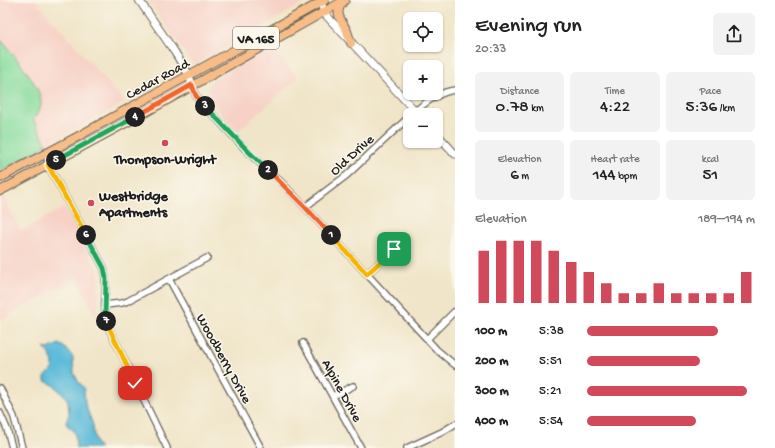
<!DOCTYPE html>
<meta charset="utf-8">
<style>
:root{--surface:#fff;--page:#f2f2f2;--text:#222;--muted:#767676;--accent:#d1495b}
body{margin:0;font-family:"Gochi Hand",sans-serif;background:var(--page);color:var(--text);height:100vh;display:flex;flex-direction:column;font-size:15px;white-space:nowrap}
*{box-sizing:border-box;margin:0}
p{font-size:13px;color:var(--muted)}
.icon{flex:none;width:22px;height:22px;fill:none;stroke:currentColor;stroke-width:2;stroke-linecap:round;stroke-linejoin:round}
.map{position:relative;flex:1;overflow:hidden}
.side{display:flex;flex-direction:column;background:var(--surface);width:320px}
.side>*{flex:none}
.controls{position:absolute;left:403px;top:12px;display:grid;gap:8px}
.controls a{display:grid;place-items:center;width:40px;height:40px;border-radius:6px;background:var(--surface);box-shadow:0 1px 3px #0004;font-size:20px}
.pin{position:absolute;display:grid;place-items:center;width:34px;height:34px;color:#fff;margin:-17px;border-radius:8px;box-shadow:0 2px 6px #0006}
.km{position:absolute;width:20px;height:20px;margin:-10px;border-radius:50%;background:#222;color:#fff;font-size:11px;line-height:20px;text-align:center}
.round{display:grid;place-items:center;flex:none;width:42px;height:42px;border-radius:6px;background:var(--page)}
.headline{display:flex;align-items:center;justify-content:space-between;height:68px;padding:0 20px}
h1{font-size:22px;font-weight:600;line-height:30px}
.stats{display:grid;grid-template-columns:repeat(3,1fr);gap:6px;height:68px;padding:4px 20px}
.stats div{display:grid;align-content:center;border-radius:6px;background:var(--page);text-align:center}
.stats b{font-size:17px;font-weight:600}
.stats small{font-size:11px;font-weight:400}
.stats p{font-size:11px}
.chart{height:112px;padding:8px 20px}
.chart p{display:flex;justify-content:space-between}
.chart svg{width:100%;height:72px;margin-top:4px;stroke:var(--accent);stroke-width:6}
ul{padding:0 20px;list-style:none;font-size:13px}
li{display:grid;grid-template-columns:64px 48px 1fr;align-items:center;height:30px}
li i{height:10px;border-radius:5px;background:var(--accent)}
main{display:flex;flex:1;min-height:0}
.map>svg:first-child{display:block}
</style>
<main>
<div class="map">
<svg width="455" height="448" viewBox="0 0 455 448">
<rect width="100%" height="100%" fill="#fbf7ec"/>
<filter id="ink" filterUnits="userSpaceOnUse"><feTurbulence type="fractalNoise" baseFrequency=".025" numOctaves="2"/><feDisplacementMap in="SourceGraphic" scale="8" xChannelSelector="R" yChannelSelector="G"/><feConvolveMatrix kernelMatrix="1 2 1 2 8 2 1 2 1" color-interpolation-filters="sRGB"/></filter>
<filter id="wash" filterUnits="userSpaceOnUse"><feTurbulence type="fractalNoise" baseFrequency=".012" numOctaves="4" result="noise"/><feDisplacementMap in="SourceGraphic" scale="16" xChannelSelector="R" yChannelSelector="G"/><feGaussianBlur stdDeviation="0.9" result="paint"/><feColorMatrix in="noise" values="0 0 0 0 0 0 0 0 0 0 0 0 0 0 0 0 0 1.4 0 .05"/><feComposite in="paint" operator="in"/></filter>
<g filter="url(#wash)">
<rect width="100%" height="100%" fill="#f0e5c8"/>
<!-- built -->
<path fill="#f7d1c6" d="M0,0H35L125,102L47,145L33,119L39,111L41,104L40,94L27,73L16,58L0,39Z
M148,0H309L197,64L191,62Z
M272,47L298,78L238,131L220,112L211,99L208,91L211,81Z
M2,195L21,231L65,207L98,271L99,277L98,315L100,326L77,278L0,320V196Z"/>
<!-- green -->
<path fill="#87dc9e" stroke="#527c5d" d="M0,39C11,52 42,86 41,103C41,109 37,115 33,119L47,145L0,171Z"/>
<!-- water -->
<path fill="#59b9d8" stroke="#3a6a7a" d="M59,344L64,347L73,357L74,373L78,381L84,388L85,404L93,425L94,435L96,443L100,448H76L75,434L73,430L67,425L66,422L69,414L68,401L65,396L52,384L45,381V376C58,368 53,358 44,348L48,349Z"/>
</g>
<g filter="url(#ink)">
<g fill="none" stroke-linecap="round" stroke-linejoin="round">
<!-- minor casing -->
<g stroke="#666258" stroke-width="8">
<path id="minor" d="M192,85L196,96L204,105L249,153L280,181L305,207L437,350L455,365
M412,114C424,103 439,92 455,90
M47,152L48,165L104,268C109,286 101,307 107,324L167,448
M305,207L347,175L410,116
M367,274L394,249
M169,279L261,448
M105,305L122,303L128,301L207,258
M427,339L454,312
M303,343L361,448
M0,388L14,417L22,448
M333,396L353,386
M0,413L7,429L12,448
M407,448L442,432L455,424"/>
</g>
<!-- tertiary casing -->
<g stroke="#666258" stroke-width="9">
<path id="tertiary" d="M139,0L174,51L189,75L192,85
M322,2L323,12L419,115
M436,133L455,154"/>
</g>
<!-- primary casing -->
<g stroke="#666258" stroke-width="10">
<path id="primary" d="M343,2C333,13 342,21 347,31C348,35 350,39 351,43
M0,178L77,137L325,0
M0,191L144,113L345,0"/>
</g>
<!-- minor -->
<use href="#minor" stroke="#fff" stroke-width="5.5"/>
<!-- tertiary -->
<use href="#tertiary" stroke="#fff" stroke-width="7"/>
<!-- primary -->
<use href="#primary" stroke="#f7bd88" stroke-width="8"/>
</g>
</g>
<g fill="none" stroke-linecap="round" stroke-linejoin="round" filter="url(#ink)">
<!-- split-1 casing -->
<g stroke="#fff" stroke-width="8">
<path id="split-1" d="M331,235L367,274L394,249"/>
</g>
<!-- split-2 casing -->
<g stroke="#fff" stroke-width="8">
<path id="split-2" d="M268,170L305,207L331,235"/>
</g>
<!-- split-3 casing -->
<g stroke="#fff" stroke-width="8">
<path id="split-3" d="M205,106L249,152L268,170"/>
</g>
<!-- split-4 casing -->
<g stroke="#fff" stroke-width="8">
<path id="split-4" d="M135,117L192,85L196,96L205,106"/>
</g>
<!-- split-5 casing -->
<g stroke="#fff" stroke-width="8">
<path id="split-5" d="M56,160L135,117"/>
</g>
<!-- split-6 casing -->
<g stroke="#fff" stroke-width="8">
<path id="split-6" d="M56,160L48,165L86,235"/>
</g>
<!-- split-7 casing -->
<g stroke="#fff" stroke-width="8">
<path id="split-7" d="M86,235L104,268L106,278L105,316L106,321"/>
</g>
<!-- split-8 casing -->
<g stroke="#fff" stroke-width="8">
<path id="split-8" d="M106,321L135,383"/>
</g>
<!-- split-1 -->
<use href="#split-1" stroke="#f5b400" stroke-width="5"/>
<!-- split-2 -->
<use href="#split-2" stroke="#f0652b" stroke-width="5"/>
<!-- split-3 -->
<use href="#split-3" stroke="#22a559" stroke-width="5"/>
<!-- split-4 -->
<use href="#split-4" stroke="#f0652b" stroke-width="5"/>
<!-- split-5 -->
<use href="#split-5" stroke="#22a559" stroke-width="5"/>
<!-- split-6 -->
<use href="#split-6" stroke="#f5b400" stroke-width="5"/>
<!-- split-7 -->
<use href="#split-7" stroke="#22a559" stroke-width="5"/>
<!-- split-8 -->
<use href="#split-8" stroke="#f5b400" stroke-width="5"/>
</g>
<!-- markers -->
<g fill="#d1495b" stroke="#fbf7ec" stroke-width="1.5">
<circle cx="165" cy="143" r="4"/>
<circle cx="91" cy="203" r="4"/>
</g>
<g text-anchor="middle" stroke-width="3" stroke-linejoin="round" paint-order="stroke">
<!-- shield labels -->
<rect fill="#fbf7ec" stroke="#5f5e5a" stroke-width="1" x="233" y="27" width="46" height="22" rx="3"/>
<g font-size="13" font-weight="bold" fill="#1c1c1c">
<text x="256" y="43">VA 165</text>
</g>
<!-- street labels -->
<g font-size="14" fill="#1c1c1c" stroke="#fbf7ec">
<text transform="translate(157 78) rotate(-29)" y="5">Cedar Road</text>
<text transform="translate(351 154) rotate(-42)" y="5">Old Drive</text>
<text transform="translate(225 358) rotate(61)" y="5">Woodberry Drive</text>
<text transform="translate(343 390) rotate(61)" y="5">Alpine Drive</text>
</g>
<!-- poi labels -->
<g font-size="14" font-weight="bold" fill="#1c1c1c" stroke="#fbf7ec">
<text x="165" y="163">Thompson-Wright</text>
<text x="99" y="200" text-anchor="start">Westbridge<tspan x="99" dy="16">Apartments</tspan></text>
</g>
</g>
</svg>
<div class="controls">
<a><svg class="icon" aria-label="locate" viewBox="0 0 24 24"><circle cx="12" cy="12" r="6"/><path d="M12 2v4M12 18v4M2 12h4M18 12h4"/></svg></a>
<a>+</a>
<a>−</a>
</div>
<div class="pin" style="left:394px;top:249px;background:#1e9e55"><svg class="icon" aria-label="arrive" viewBox="0 0 24 24"><path d="M6 21V4h12l-3 4 3 4H6"/></svg></div>
<div class="pin" style="left:135px;top:383px;background:#d93025"><svg class="icon" aria-label="check" viewBox="0 0 24 24"><path d="M5 12l5 5 9-10"/></svg></div>
<b class="km" style="left:331px;top:235px">1</b>
<b class="km" style="left:268px;top:170px">2</b>
<b class="km" style="left:205px;top:106px">3</b>
<b class="km" style="left:135px;top:117px">4</b>
<b class="km" style="left:56px;top:160px">5</b>
<b class="km" style="left:86px;top:235px">6</b>
<b class="km" style="left:106px;top:321px">7</b>
</div>
<section class="side">
<div class="headline"><div><h1>Evening run</h1><p>20:33</p></div><a class="round"><svg class="icon" aria-label="share" viewBox="0 0 24 24"><path d="M12 15V3M7 8l5-5 5 5M5 13v7h14v-7"/></svg></a></div>
<div class="stats">
<div><p>Distance</p><b>0.78<small> km</small></b></div>
<div><p>Time</p><b>4:22</b></div>
<div><p>Pace</p><b>5:36<small> /km</small></b></div>
</div>
<div class="stats">
<div><p>Elevation</p><b>6<small> m</small></b></div>
<div><p>Heart rate</p><b>144<small> bpm</small></b></div>
<div><p>kcal</p><b>51</b></div>
</div>
<div class="chart"><p><span>Elevation</span>189–194 m</p>
<svg viewBox="0 0 160 44" preserveAspectRatio="none"><path d="M5 44V12M15 44V6M25 44V6M35 44V6M45 44V12M55 44V19M65 44V25M75 44V32M85 44V38M95 44V38M105 44V32M115 44V38M125 44V38M135 44V38M145 44V38M155 44V25"/></svg>
</div>
<ul>
<li><b>100 m</b>5:38<i style="width:78%"></i></li>
<li><b>200 m</b>5:51<i style="width:67%"></i></li>
<li><b>300 m</b>5:21<i style="width:95%"></i></li>
<li><b>400 m</b>5:54<i style="width:65%"></i></li>
</ul>
</section>
</main>
